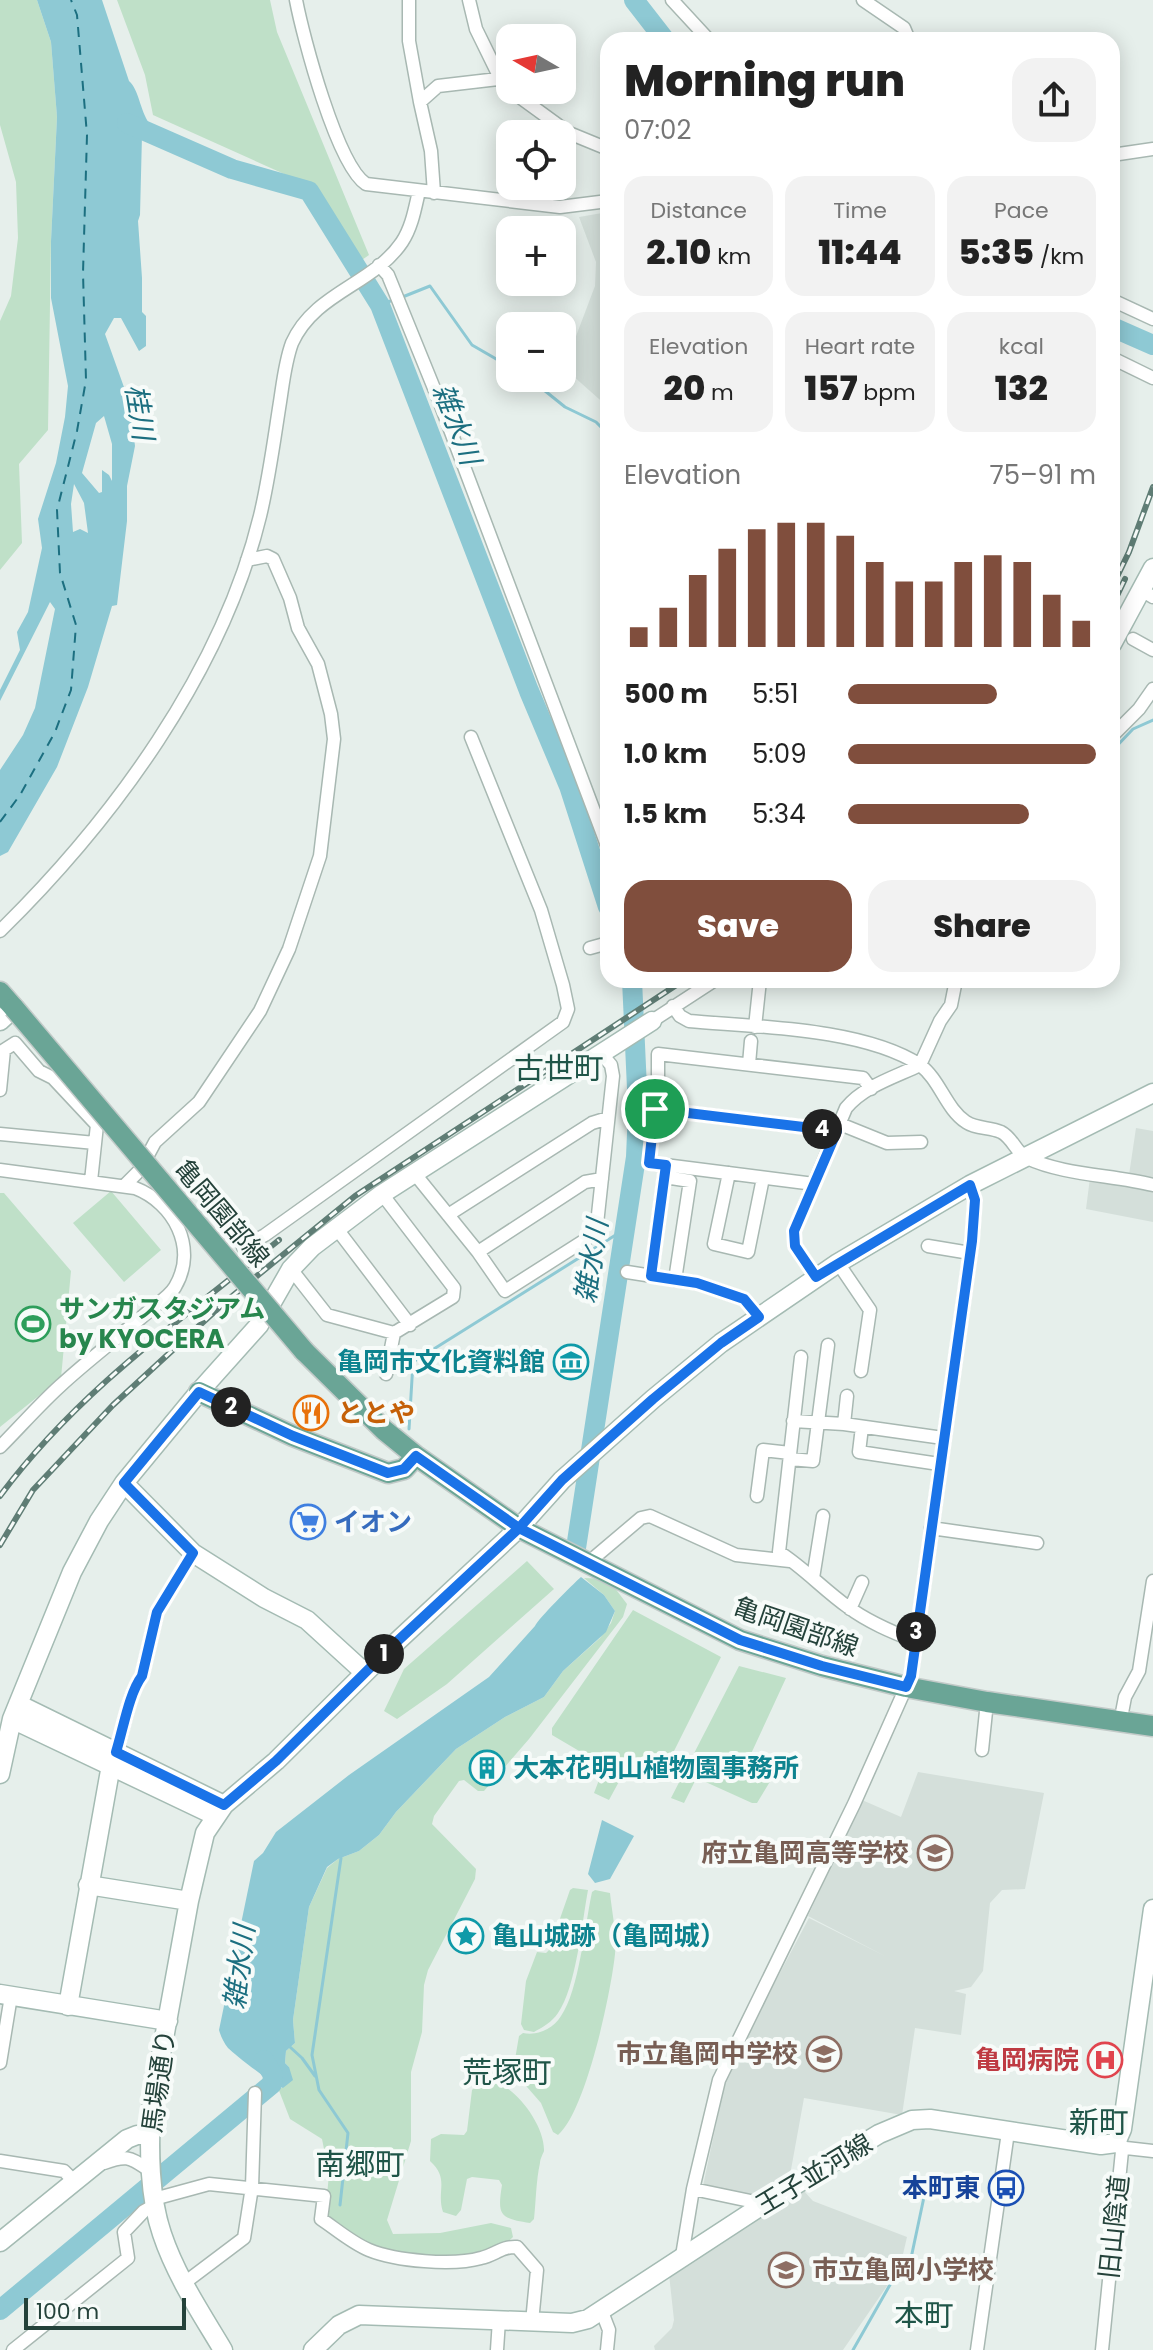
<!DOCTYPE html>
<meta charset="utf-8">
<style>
:root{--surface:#fff;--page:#f2f2f2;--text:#222;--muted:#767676;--accent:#804e3d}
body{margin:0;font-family:Poppins,"Noto Sans JP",sans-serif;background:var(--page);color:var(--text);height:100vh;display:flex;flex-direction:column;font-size:30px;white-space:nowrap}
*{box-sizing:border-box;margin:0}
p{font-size:26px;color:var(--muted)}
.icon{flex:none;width:44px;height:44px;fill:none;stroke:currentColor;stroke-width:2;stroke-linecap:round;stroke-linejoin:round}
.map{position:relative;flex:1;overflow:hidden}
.details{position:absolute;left:600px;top:32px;width:520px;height:956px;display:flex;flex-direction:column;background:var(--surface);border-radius:24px;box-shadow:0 4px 20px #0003}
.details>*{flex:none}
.needle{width:52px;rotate:279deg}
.tools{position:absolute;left:496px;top:24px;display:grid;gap:16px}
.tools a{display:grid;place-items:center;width:80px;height:80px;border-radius:16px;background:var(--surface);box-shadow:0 4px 20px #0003;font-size:40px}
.scale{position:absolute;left:24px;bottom:20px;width:162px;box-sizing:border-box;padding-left:8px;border:4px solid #24423a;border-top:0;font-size:22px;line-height:28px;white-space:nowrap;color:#24423a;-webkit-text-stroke:6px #f7fbf9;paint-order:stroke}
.pin{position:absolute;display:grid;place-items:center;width:68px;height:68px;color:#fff;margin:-34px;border:4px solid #fff;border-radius:50%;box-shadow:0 2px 8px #0007}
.km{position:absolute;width:40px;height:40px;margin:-20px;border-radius:50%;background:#222;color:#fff;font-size:22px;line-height:40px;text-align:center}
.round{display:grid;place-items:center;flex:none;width:84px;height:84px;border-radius:24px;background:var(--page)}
.head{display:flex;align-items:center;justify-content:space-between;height:136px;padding:0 24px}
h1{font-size:44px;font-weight:800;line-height:60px}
.stats{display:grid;grid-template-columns:repeat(3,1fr);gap:12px;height:136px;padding:8px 24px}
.stats div{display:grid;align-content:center;border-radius:20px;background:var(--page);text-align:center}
.stats b{font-size:34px;font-weight:800}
.stats small{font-size:22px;font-weight:400}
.stats p{font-size:22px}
.chart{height:224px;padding:16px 24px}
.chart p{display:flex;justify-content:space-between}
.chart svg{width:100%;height:144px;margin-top:8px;stroke:var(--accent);stroke-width:6}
.primary-button{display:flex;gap:16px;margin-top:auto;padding:16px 24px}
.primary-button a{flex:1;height:92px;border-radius:24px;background:var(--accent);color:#fff;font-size:32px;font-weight:800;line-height:92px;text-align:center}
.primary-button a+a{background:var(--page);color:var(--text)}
ul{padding:0 24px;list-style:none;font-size:26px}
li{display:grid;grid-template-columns:128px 96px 1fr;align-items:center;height:60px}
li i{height:20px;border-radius:10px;background:var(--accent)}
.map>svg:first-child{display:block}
</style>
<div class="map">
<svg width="1153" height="2350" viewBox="0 0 1153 2350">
<rect width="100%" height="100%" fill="#e6efeb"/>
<!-- built -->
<path fill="#d4dfda" d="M608,212V407L572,375L567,360L595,286L596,262L579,217Z
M1136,1128L1153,1131V1222L1086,1209L1091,1170L1129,1175Z
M918,1772L1044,1793L1025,1889L1002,1890L990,1903L983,1971L971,1987L954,1991L966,1994L961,2035L915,2028L902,2115L804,2098L788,2186L767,2199L703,2186L727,2073L809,1918L885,1956L808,1916L862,1800L901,1817Z
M803,2190L813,2201L907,2237L900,2267L843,2350H655L654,2346L672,2328L674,2320L669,2274Z"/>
<!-- green -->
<path fill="#bfe0c8" d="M0,0H37L51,42L57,117L51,241L48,430L19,464L22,543L0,570V321L11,296L18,238L16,182L0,125Z
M117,0H270L277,32L369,255L359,262L311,186L153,115L145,75Z
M111,1191L161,1250L124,1282L73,1223Z
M0,1193H4L71,1271L61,1378L0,1427Z
M527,1561L554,1589L447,1684L397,1719L384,1711L404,1669Z
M584,1578L608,1579L627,1604L623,1617L529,1739L484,1791H478L464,1780L459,1781L434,1816L432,1824L476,1869L475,1879L428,1970L424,1985L422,2032L411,2072V2141L387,2220L393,2234L440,2233L491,2223L511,2228L513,2237C490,2262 409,2260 379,2249C360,2242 342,2228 325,2217L329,2174L322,2139L290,2119L278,2088H283L289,2067L285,2063L286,2051L295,2043L293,2020L309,1907L327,1868L338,1859L359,1851L379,1835L396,1812L456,1749L505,1717L544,1697L563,1671L600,1638L611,1623L615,1611L604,1595Z
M633,1610L721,1657L665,1769L637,1763L628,1765L609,1800L594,1793L604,1767L603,1765L552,1735V1728Z
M739,1666L786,1678L750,1756L751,1761L774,1775L757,1803H752L699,1779H696L684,1803L671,1798Z
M573,1888L588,1890C582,1922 576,1988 558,2013C552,2022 543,2027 534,2032L524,2030L521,2024L526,1981L537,1952L546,1953L549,1950L570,1890Z
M595,1890L610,1893C612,1913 617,1935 615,1954C611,1993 586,2111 558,2135L553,2132L541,2103L513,2071L519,2036L523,2033C537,2036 553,2029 561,2016C579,1991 585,1924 592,1892Z
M495,2082C518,2089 545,2127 544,2151C543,2154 540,2159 540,2163C536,2181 536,2201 534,2219L530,2223C500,2218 497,2216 502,2185L499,2180L472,2177L467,2179L461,2210L456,2216L443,2212C436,2191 450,2179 430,2161L431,2139L441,2134L464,2135L467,2131L472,2090L476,2086Z"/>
<!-- water -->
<path fill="#8ec9d4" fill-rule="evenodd" d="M37,0H102L129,81C139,90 140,110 149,123L148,128L174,141L156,133L142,135L140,215L138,221L142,278V312L146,316V346L139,351L121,318H114L105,334L130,404L135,446L127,486V521L117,605L112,606L88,687L57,767L8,852L0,856V770L23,735L35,708L55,609L50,602L0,701V690L20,650L17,632L28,612L42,548L38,519L56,463L65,417L68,386L51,298V241L57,117L51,42ZM104,416L112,444V481L109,475L102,470V492L99,493L82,473L96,423ZM74,484L84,503L88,533L80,529L73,532L71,504Z
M581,1577L604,1595L615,1611L606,1632L563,1671L544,1697L505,1717L456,1749L396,1812L379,1835L359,1851L338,1859L327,1867L309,1907L293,2020L295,2043L286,2051L285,2063L289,2067L293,2080L283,2088C276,2087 235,2055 228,2048C224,2043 221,2037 219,2030L254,1861L263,1853L276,1832L349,1775L489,1677L535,1626C538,1619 572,1585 581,1577Z
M602,1820L634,1836L610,1879L595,1883L588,1874Z"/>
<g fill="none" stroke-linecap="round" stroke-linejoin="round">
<!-- stream -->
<path stroke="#8ec9d4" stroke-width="3" d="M400,298L430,286L472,345L510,367
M380,305L393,300
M529,378L565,407L596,422L608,434
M1112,751L1133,729L1153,720
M409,1429L413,1362L622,1231
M290,2047L302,2058L315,2076
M340,2205L348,2133L319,2090L312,2055L341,1858
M853,2350L891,2283L904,2275L910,2263L924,2197"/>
<!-- river -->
<path stroke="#8ec9d4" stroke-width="20" d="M634,0L665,40
M127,123L232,169L309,191L380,305L529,691L569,786L608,907
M1112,327L1153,345
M576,1548L636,1157L638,1110L632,980
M0,2310L272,2084L273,2075L264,2060"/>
<!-- ferry -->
<path stroke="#1c6f80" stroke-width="2" stroke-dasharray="10 8" stroke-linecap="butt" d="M0,822L20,795L55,732L71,690L76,625L60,573L57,510L77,431L86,380L83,273L87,135L77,15L71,0"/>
<!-- street casing -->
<g stroke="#a8b8b2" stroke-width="15">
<path id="street" d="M296,0C303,37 337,165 366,184L560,207L608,201
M409,0V41L420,102
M469,0L476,29L502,82
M672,0L709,40
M863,0L904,28L909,40
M510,90L569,133L608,149
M1112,155L1153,149
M434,193L431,151L420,102L438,86L498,79
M379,265L388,275L440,403L608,848
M1112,300L1153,319
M1112,358L1153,378
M1143,591L1153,597
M1133,639L1153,650
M1112,736L1139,709L1153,689
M0,931C113,820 222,672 260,516C269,479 274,440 280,402C283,383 285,362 292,343C315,292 373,285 402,242C412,227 415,208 419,191
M590,948L608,943
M673,1006L680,1016L689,1021C757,1027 863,1028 920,1065L940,1021L951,1005L956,980
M652,1021L715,980
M755,1027L760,980
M749,1064L751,1041
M0,1090L4,1050L15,1043L39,1071L53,1078L97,1125L91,1181
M655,1109L837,1131
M840,1124L887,1143L921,1142
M0,1134L95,1143
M0,1170L135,1188C174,1203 198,1248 175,1287C170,1296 157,1304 149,1311C119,1337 88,1360 60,1386C39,1405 20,1427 0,1447
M729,1173L714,1244L748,1252L763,1178
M415,1174L478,1252L505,1291L596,1233L613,1076L611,1065L600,1052
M665,1177L690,1181L675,1280
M814,1184L649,1163L658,1082V1054L863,1078L871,1089
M125,1185L140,1170L155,1142L199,1102L260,1011L289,949L320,856L334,739L331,714L318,664L298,628L290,598L273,559L267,556L247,560
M382,1194L454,1288L453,1297L394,1333L386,1374
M448,1215L592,1123L608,1118
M337,1229L410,1325
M928,1246L970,1253
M243,1247L265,1235L563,1022L568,1009L563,985L541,910L471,737
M478,1252L585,1182L602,1179
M838,1263L870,1310L861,1371
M291,1269L327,1315L394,1333
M627,1272L697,1283L744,1299L759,1317
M651,1276L665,1172
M816,1277L795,1246L794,1231L846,1108C864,1086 895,1077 920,1065C940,1080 946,1109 966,1122C976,1129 990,1127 1001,1132C1013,1138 1016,1153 1027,1158C1063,1175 1113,1175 1153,1185
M801,1357L779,1552C804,1568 824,1590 848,1607C868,1622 892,1632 915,1641
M793,1421L844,1424L943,1438
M844,1424L847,1396
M862,1427L859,1452L939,1464
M790,1459L813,1461L828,1345
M757,1496L763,1450L790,1453
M931,1528L1037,1543
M589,1562L641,1518L650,1516L736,1555L790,1561
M813,1578L823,1516
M850,1609L862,1582
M1120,1723L1125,1697L1139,1671L1153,1581
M982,1750L987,1702
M116,1752C124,1729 128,1694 142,1676L157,1612L193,1553
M0,2063L11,1996
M1116,2143L1126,2148L1153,2151
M0,2161L64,2171L75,2182
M104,2163C129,2154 130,2158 152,2172
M693,2189L764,2204
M154,2199L209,2184L324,2196L321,2219C336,2229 352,2243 369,2250C396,2261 453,2266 481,2258C495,2255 502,2246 517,2247L537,2270L532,2322
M682,2256L693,2189L719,2080L854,1804L911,1676L972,1241L975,1200L970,1185
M183,2284L244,2238L252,2187L255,2093
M602,2312L609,2330L607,2350
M13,2350L128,2258L124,2232L144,2211L155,2205
M497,2350L499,2320
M977,2350L1008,2132
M1102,2350L1122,2151L1116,2143"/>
</g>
<!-- secondary casing -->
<g stroke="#a4bbb3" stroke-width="21">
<path id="secondary" d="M1112,644L1153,568
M0,1021L14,1008
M124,1483L193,1553L264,1598L307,1620L364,1672
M18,1704L224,1805
M12,1719L216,1816
M0,1774L12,1719L72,1572L99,1521L124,1483L199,1392L259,1325L291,1269L312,1247L382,1194L652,1021
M88,1885L189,1901
M0,1994L168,2021
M68,2006L111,1765L116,1752
M0,2242L127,2139L137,2135H150
M223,2350C201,2313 176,2276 162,2234C149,2196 149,2150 151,2110L189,1901L205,1833L224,1805L276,1761L389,1649L519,1528L562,1480L653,1399L721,1343L838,1263L970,1185L1153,1093
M313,2350L339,2325L359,2315L572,2323L588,2319L764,2204L879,2134L912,2120L930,2119L1101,2145L1116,2143L1122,2129L1153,1909"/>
</g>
<!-- primary casing -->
<g stroke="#c2cac8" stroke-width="23">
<path id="primary" d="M0,992L14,1008
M304,1351L384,1430L416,1456L519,1528L740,1640L822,1666L906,1687L987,1702L1153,1726
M199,1392L293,1436L388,1473L404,1469L416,1456"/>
</g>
<!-- street -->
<use href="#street" stroke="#fff" stroke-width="12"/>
<!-- secondary -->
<use href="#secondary" stroke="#fff" stroke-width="18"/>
<!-- primary -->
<use href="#primary" stroke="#6aa596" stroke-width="20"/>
<!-- rail casing -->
<g stroke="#5f7d75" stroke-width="6">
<path id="rail" d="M1112,587L1129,552L1153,487
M1112,606L1125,579
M0,1496C77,1392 180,1320 279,1240
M0,1545L33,1490L113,1405L225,1302L355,1196L684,980"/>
</g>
<!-- rail -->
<use href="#rail" stroke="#f7fbf9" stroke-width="3" stroke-dasharray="9" stroke-linecap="butt"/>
<!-- primary-bridge casing -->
<g stroke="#c2cac8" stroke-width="23" stroke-linecap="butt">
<path id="primary-bridge" d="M14,1008L304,1351"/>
</g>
<!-- primary-bridge -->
<use href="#primary-bridge" stroke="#6aa596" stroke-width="20"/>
</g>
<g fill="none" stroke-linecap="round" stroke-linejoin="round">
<!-- route casing -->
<g stroke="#fff" stroke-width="16">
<path id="route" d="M655,1109L649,1163L666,1165L651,1276L697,1283L744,1299L759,1317L721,1343L653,1399L562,1480L519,1528L389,1649L276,1761L224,1805L116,1752C123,1730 129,1693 142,1676L157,1612L193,1553L124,1483L199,1392L293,1436L388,1473L404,1469L416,1456L519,1528L740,1640L822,1666L906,1687L911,1676L972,1241L975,1200L970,1185L816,1277L795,1246L794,1231L837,1131L655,1109"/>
</g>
<!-- route -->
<use href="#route" stroke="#1a73e8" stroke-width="10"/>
</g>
<!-- icons -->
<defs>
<g id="stadium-ring" transform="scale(1.8)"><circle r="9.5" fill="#f7fbf9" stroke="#2e9e5b" stroke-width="1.5"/><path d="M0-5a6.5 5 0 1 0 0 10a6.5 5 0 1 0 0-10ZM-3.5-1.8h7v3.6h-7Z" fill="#2e9e5b"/></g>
<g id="museum-ring" transform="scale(1.8)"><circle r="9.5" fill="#f7fbf9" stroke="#0f9aa8" stroke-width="1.5"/><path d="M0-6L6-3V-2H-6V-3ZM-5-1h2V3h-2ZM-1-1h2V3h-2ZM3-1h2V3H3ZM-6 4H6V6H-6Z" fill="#0f9aa8"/></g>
<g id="restaurant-ring" transform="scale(1.8)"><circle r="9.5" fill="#f7fbf9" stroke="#e8710a" stroke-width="1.5"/><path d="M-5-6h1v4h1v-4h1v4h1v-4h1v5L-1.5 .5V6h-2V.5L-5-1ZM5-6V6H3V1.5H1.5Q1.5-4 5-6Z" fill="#e8710a"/></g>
<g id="supermarket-ring" transform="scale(1.8)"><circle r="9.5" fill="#f7fbf9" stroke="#3f7fe0" stroke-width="1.5"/><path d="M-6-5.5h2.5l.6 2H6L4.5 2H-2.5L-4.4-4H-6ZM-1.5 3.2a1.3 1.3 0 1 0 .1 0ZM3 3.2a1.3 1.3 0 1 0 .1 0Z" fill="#3f7fe0"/></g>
<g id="building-ring" transform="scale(1.8)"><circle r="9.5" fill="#f7fbf9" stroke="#0f9aa8" stroke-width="1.5"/><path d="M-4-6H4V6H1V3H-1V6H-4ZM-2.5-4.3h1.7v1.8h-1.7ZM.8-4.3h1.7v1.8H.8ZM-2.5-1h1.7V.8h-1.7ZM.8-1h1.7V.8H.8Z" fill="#0f9aa8"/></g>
<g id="school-ring" transform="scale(1.8)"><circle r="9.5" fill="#f7fbf9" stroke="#8d6e63" stroke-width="1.5"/><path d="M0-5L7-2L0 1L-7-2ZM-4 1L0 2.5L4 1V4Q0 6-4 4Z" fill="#8d6e63"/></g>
<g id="sight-ring" transform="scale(1.8)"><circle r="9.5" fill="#f7fbf9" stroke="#0f9aa8" stroke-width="1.5"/><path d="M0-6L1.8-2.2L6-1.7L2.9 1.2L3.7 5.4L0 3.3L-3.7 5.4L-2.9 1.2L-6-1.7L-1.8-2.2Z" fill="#0f9aa8"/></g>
<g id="hospital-ring" transform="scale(1.8)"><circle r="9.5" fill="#f7fbf9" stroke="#e0444e" stroke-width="1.5"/><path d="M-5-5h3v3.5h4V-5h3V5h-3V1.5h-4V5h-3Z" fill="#e0444e"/></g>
<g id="bus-ring" transform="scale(1.8)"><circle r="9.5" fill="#f7fbf9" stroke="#1a4fb4" stroke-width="1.5"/><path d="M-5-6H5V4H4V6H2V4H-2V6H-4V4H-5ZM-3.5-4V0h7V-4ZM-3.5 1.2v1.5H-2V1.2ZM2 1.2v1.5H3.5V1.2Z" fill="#1a4fb4"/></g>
</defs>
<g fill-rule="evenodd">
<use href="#stadium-ring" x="33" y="1324"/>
<use href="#museum-ring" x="571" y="1362"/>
<use href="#restaurant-ring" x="311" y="1413"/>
<use href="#supermarket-ring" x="308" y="1522"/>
<use href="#building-ring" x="487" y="1768"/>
<use href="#school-ring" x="935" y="1853"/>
<use href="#sight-ring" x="466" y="1936"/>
<use href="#school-ring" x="824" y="2054"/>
<use href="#hospital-ring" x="1105" y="2060"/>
<use href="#bus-ring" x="1006" y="2188"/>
<use href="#school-ring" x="786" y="2270"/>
</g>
<g text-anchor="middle" stroke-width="8" stroke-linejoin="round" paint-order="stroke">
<!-- street labels -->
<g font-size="26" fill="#24423a" stroke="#f7fbf9">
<text transform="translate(222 1213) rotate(50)" y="9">亀岡園部線</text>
<text transform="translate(796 1627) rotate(19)" y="9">亀岡園部線</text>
<text transform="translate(159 2081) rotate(-82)" y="9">馬場通り</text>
<text transform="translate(814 2174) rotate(-31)" y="9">王子並河線</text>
<text transform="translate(1114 2227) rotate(-84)" y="9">旧山陰道</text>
</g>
<!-- leisure labels -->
<g font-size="26" font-weight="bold" fill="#27864d" stroke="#f7fbf9" text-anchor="start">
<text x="59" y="1318">サンガスタジアム<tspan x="59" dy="30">by KYOCERA</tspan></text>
</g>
<!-- culture labels -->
<g font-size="26" font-weight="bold" fill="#0d838f" stroke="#f7fbf9" text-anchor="start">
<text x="545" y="1371" text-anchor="end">亀岡市文化資料館</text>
<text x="513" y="1777">大本花明山植物園事務所</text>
<text x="492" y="1945">亀山城跡（亀岡城）</text>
</g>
<!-- food labels -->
<g font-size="26" font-weight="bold" fill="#c56008" stroke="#f7fbf9" text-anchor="start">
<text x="337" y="1422">ととや</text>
</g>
<!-- shop labels -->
<g font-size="26" font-weight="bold" fill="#366cbe" stroke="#f7fbf9" text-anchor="start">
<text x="334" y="1531">イオン</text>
</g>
<!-- education labels -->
<g font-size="26" font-weight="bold" fill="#785e54" stroke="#f7fbf9" text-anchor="end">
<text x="909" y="1862">府立亀岡高等学校</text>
<text x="798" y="2063">市立亀岡中学校</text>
<text x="812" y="2279" text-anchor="start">市立亀岡小学校</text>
</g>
<!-- health labels -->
<g font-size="26" font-weight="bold" fill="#be3a42" stroke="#f7fbf9" text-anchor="end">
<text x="1079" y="2069">亀岡病院</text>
</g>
<!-- transit labels -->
<g font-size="26" font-weight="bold" fill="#164399" stroke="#f7fbf9" text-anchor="end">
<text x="980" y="2197">本町東</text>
</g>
<!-- water labels -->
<g font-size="28" font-style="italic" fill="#1c6f80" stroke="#f7fbf9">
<text transform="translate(140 412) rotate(81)" y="10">桂川</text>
<text transform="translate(457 424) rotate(69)" y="10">雑水川</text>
<text transform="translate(591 1261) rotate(-81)" y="10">雑水川</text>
<text transform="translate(239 1967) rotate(-83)" y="10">雑水川</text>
</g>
<!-- quarter labels -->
<g font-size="30" fill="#1f5548" stroke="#f7fbf9">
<text x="559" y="1079">古世町</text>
<text x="507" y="2083">荒塚町</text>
<text x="1099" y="2133">新町</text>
<text x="360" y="2175">南郷町</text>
<text x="924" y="2326">本町</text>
</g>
</g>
</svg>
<div class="tools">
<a><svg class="needle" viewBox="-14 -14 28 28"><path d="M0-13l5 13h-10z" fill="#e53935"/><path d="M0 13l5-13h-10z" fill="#767676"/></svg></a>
<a><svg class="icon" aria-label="locate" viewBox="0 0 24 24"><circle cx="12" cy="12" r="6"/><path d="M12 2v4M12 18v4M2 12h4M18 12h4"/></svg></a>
<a>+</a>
<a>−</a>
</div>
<div class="scale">100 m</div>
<div class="pin" style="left:655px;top:1109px;background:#1e9e55"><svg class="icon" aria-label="arrive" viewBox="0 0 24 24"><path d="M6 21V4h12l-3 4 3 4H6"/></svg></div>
<b class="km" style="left:384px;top:1654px">1</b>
<b class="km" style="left:231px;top:1407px">2</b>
<b class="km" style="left:916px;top:1632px">3</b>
<b class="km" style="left:822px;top:1129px">4</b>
<section class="details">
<div class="head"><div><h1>Morning run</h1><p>07:02</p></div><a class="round"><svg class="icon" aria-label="share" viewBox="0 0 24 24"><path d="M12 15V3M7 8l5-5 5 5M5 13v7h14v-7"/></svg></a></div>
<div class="stats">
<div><p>Distance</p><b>2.10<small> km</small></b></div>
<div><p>Time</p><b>11:44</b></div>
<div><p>Pace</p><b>5:35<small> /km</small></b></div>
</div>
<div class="stats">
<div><p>Elevation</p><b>20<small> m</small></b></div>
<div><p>Heart rate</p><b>157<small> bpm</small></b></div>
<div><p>kcal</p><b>132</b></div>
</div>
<div class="chart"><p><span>Elevation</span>75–91 m</p>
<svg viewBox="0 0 160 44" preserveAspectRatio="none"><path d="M5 44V38M15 44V32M25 44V22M35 44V14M45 44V8M55 44V6M65 44V6M75 44V10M85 44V18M95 44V24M105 44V24M115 44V18M125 44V16M135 44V18M145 44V28M155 44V36"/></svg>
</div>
<ul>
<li><b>500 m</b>5:51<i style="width:60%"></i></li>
<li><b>1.0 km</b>5:09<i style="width:100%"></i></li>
<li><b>1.5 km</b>5:34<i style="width:73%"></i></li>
</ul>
<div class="primary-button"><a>Save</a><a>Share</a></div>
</section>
</div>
